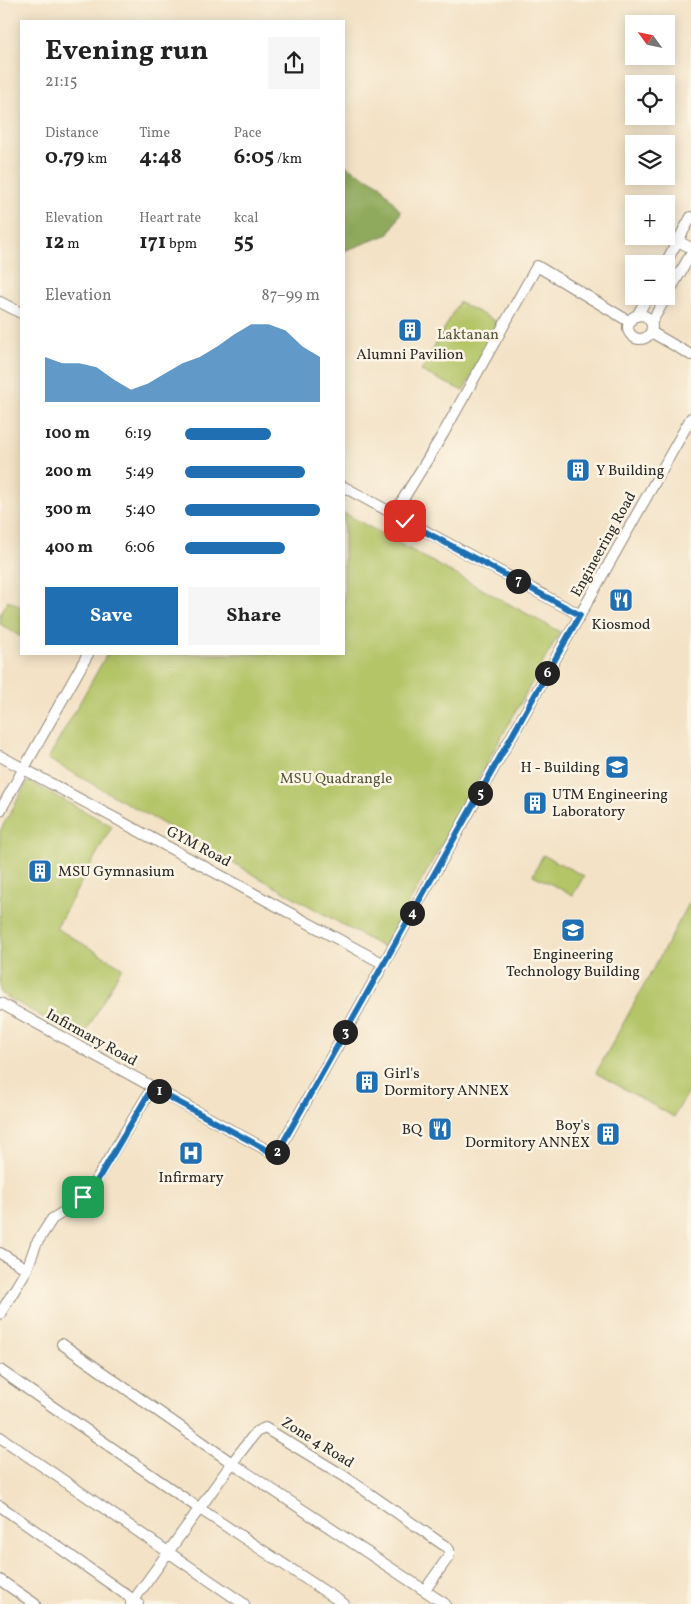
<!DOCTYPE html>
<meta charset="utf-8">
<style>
:root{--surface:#fff;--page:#f6f6f6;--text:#222;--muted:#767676;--accent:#1f6fb2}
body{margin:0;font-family:Vollkorn,serif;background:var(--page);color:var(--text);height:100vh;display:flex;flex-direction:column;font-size:19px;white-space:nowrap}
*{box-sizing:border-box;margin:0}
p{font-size:16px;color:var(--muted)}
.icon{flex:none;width:28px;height:28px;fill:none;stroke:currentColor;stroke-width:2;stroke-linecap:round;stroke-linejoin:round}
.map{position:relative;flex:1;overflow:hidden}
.drawer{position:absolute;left:20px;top:20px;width:325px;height:635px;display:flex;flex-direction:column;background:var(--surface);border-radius:0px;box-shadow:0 2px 12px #0003}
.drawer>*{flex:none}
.needle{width:32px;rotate:303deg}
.controls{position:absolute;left:625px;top:15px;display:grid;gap:10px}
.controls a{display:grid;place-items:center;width:50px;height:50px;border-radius:0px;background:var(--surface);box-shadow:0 2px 12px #0003;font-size:25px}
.pin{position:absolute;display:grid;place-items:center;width:42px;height:42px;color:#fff;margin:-21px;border-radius:10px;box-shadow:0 2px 8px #0006}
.km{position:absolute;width:25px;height:25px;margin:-12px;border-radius:50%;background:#222;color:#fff;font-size:14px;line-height:25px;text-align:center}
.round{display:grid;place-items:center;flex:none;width:52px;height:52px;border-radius:0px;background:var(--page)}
.overview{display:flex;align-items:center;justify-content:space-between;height:85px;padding:0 25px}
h1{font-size:28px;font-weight:700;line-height:38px}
.metrics{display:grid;grid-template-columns:repeat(3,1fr);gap:8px;height:85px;padding:5px 25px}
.metrics div{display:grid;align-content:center}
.metrics b{font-size:21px;font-weight:700}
.metrics small{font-size:14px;font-weight:400}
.metrics p{font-size:14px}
.chart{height:140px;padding:10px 25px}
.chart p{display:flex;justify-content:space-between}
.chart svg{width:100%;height:90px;margin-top:5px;fill:var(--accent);opacity:.7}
.action{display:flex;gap:10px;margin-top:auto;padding:10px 25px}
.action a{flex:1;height:58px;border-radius:0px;background:var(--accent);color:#fff;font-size:20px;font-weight:700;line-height:58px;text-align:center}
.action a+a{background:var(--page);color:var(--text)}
ul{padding:0 25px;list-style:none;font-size:16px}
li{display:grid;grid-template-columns:80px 60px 1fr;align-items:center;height:38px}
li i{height:12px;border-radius:6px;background:var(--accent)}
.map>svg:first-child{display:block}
</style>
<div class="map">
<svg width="691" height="1604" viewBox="0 0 691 1604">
<rect width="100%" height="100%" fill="#fcf5e5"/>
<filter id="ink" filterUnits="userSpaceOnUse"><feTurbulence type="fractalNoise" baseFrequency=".02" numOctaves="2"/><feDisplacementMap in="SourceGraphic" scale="10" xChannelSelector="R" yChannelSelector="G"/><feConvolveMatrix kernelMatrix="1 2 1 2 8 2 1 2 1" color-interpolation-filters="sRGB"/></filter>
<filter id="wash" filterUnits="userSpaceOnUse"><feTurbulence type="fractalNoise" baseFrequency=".0096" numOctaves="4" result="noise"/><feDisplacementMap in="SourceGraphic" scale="20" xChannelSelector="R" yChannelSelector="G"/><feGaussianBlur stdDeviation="1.12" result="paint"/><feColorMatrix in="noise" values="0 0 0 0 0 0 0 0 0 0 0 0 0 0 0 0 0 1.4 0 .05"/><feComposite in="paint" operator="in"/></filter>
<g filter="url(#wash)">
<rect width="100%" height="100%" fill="#f3e2c6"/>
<!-- green -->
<path fill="#b4c568" stroke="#70784a" d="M459,302L501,324L463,391L421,371Z
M344,513L560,632L384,948L48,759L107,654H344Z
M8,600L21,607V637L0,624V615Z
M28,781L112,826L56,928L122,967L82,1039L0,993V831Z
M543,855L584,876L573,895L533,875Z
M691,900V1086L674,1117L596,1073Z"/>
<!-- forest -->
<path fill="#8faa5c" stroke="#5d6a44" d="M344,165L380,185L401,212L389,234L344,251Z"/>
</g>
<g filter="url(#ink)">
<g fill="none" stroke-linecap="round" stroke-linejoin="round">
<!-- minor casing -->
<g stroke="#8f8678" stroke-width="12">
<path id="minor" d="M678,241L691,248
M665,264L691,217
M0,302L21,313
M628 327a12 12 0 1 1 24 0a12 12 0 1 1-24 0Z
M637,316L648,296
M651,323L691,254
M651,332L691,355
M344,487L580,615
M394,514L443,434L537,266L630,322
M0,756L384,964
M0,811L88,654
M0,1003L276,1155L691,418
M0,1253L27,1269
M0,1314L27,1269L36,1244L52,1219L76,1204L90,1190L152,1088
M62,1344L232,1463L445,1604
M0,1370L200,1509L344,1604
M0,1437L244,1604
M0,1506L138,1603
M0,1580L35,1604
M131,1604L232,1463L256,1432L265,1428L344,1476L445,1546L449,1550V1556L425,1590"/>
</g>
<!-- minor -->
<use href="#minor" stroke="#fff" stroke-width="10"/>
</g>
</g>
<g fill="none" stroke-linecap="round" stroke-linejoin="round" filter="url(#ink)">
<!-- route casing -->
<g stroke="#fff" stroke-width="10">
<path id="route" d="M83,1197L97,1181L152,1088L276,1155L580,615L405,521"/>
</g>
<!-- route -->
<use href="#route" stroke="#1f6fb2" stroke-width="6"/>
</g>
<!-- icons -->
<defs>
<g id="building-square" transform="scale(1.25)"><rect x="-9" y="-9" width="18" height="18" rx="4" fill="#1f6fb2" stroke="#fcf5e5"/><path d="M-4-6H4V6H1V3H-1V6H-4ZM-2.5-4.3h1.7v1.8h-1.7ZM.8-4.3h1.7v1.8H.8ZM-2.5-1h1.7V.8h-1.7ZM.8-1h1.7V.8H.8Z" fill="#fff"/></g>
<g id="restaurant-square" transform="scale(1.25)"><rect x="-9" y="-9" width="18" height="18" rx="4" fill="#1f6fb2" stroke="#fcf5e5"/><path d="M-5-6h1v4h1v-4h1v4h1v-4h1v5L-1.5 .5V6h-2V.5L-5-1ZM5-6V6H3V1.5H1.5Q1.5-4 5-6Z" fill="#fff"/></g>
<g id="university-square" transform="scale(1.25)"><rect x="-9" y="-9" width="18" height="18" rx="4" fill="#1f6fb2" stroke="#fcf5e5"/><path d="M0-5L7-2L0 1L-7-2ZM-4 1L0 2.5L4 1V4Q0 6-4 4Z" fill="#fff"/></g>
<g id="hospital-square" transform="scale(1.25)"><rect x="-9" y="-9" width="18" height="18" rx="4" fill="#1f6fb2" stroke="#fcf5e5"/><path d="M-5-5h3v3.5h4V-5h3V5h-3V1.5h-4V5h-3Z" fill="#fff"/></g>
</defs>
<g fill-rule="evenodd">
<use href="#building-square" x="410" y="330"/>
<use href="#building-square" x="578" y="470"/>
<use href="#restaurant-square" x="621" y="600"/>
<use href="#university-square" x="617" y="767"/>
<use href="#building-square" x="535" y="803"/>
<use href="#building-square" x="40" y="871"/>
<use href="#university-square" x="573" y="930"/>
<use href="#building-square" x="367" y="1082"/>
<use href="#restaurant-square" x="440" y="1129"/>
<use href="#building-square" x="608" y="1134"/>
<use href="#hospital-square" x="191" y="1153"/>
</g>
<g text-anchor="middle" stroke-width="5" stroke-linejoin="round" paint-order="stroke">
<!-- park labels -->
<g font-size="15" fill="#54593d" stroke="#fcf5e5">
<text x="468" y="339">Laktanan</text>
<text x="336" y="783">MSU Quadrangle</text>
</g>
<!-- poi labels -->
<g font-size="15" fill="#2b2b2b" stroke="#fcf5e5">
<text x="410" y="359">Alumni Pavilion</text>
<text x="596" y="475" text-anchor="start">Y Building</text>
<text x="621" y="629">Kiosmod</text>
<text x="600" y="772" text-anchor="end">H - Building</text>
<text x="552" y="799" text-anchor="start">UTM Engineering<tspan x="552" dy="17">Laboratory</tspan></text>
<text x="58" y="876" text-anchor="start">MSU Gymnasium</text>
<text x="573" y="959">Engineering<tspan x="573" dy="17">Technology Building</tspan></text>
<text x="384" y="1078" text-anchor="start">Girl's<tspan x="384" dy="17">Dormitory ANNEX</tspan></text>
<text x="590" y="1130" text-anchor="end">Boy's<tspan x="590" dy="17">Dormitory ANNEX</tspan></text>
<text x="422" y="1134" text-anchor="end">BQ</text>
<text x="191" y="1182">Infirmary</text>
</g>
<!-- street labels -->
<g font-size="15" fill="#2b2b2b" stroke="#fcf5e5">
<text transform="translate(603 544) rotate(-61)" y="5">Engineering Road</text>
<text transform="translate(199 846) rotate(28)" y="5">GYM Road</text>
<text transform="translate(92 1037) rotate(29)" y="5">Infirmary Road</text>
<text transform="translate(318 1442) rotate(32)" y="5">Zone 4 Road</text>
</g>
</g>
</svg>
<div class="controls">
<a><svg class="needle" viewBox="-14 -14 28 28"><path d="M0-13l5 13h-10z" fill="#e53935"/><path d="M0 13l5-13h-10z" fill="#767676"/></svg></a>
<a><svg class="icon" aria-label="locate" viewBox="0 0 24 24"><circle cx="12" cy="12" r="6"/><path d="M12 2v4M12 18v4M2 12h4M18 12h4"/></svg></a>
<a><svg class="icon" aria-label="layers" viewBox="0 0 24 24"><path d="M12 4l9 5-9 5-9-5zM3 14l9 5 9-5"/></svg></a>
<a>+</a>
<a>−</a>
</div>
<div class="pin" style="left:83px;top:1197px;background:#1e9e55"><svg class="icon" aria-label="arrive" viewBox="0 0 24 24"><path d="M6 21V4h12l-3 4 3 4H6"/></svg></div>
<div class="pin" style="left:405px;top:521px;background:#d93025"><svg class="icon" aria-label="check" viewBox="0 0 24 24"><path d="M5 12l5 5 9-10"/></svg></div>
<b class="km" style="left:159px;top:1091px">1</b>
<b class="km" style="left:277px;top:1152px">2</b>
<b class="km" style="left:345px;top:1032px">3</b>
<b class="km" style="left:412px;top:913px">4</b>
<b class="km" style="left:480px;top:793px">5</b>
<b class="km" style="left:547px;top:673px">6</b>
<b class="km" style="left:518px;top:581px">7</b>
<section class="drawer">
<div class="overview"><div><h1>Evening run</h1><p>21:15</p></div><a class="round"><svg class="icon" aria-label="share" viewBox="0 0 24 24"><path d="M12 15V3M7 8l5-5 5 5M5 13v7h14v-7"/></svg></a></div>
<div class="metrics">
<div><p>Distance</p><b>0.79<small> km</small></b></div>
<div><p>Time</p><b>4:48</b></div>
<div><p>Pace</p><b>6:05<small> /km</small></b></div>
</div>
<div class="metrics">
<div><p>Elevation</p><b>12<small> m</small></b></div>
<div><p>Heart rate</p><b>171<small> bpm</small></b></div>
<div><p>kcal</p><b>55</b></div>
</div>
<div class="chart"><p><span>Elevation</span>87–99 m</p>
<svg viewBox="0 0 160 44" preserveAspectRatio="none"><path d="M0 44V22L10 25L20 25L30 27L40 33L50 38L60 35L70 30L80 25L90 22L100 17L110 11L120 6L130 6L140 9L150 17L160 22V44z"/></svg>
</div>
<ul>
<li><b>100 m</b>6:19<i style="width:64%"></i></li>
<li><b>200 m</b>5:49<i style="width:89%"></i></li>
<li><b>300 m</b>5:40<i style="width:100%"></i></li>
<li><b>400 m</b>6:06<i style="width:74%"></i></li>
</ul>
<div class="action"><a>Save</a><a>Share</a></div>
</section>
</div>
